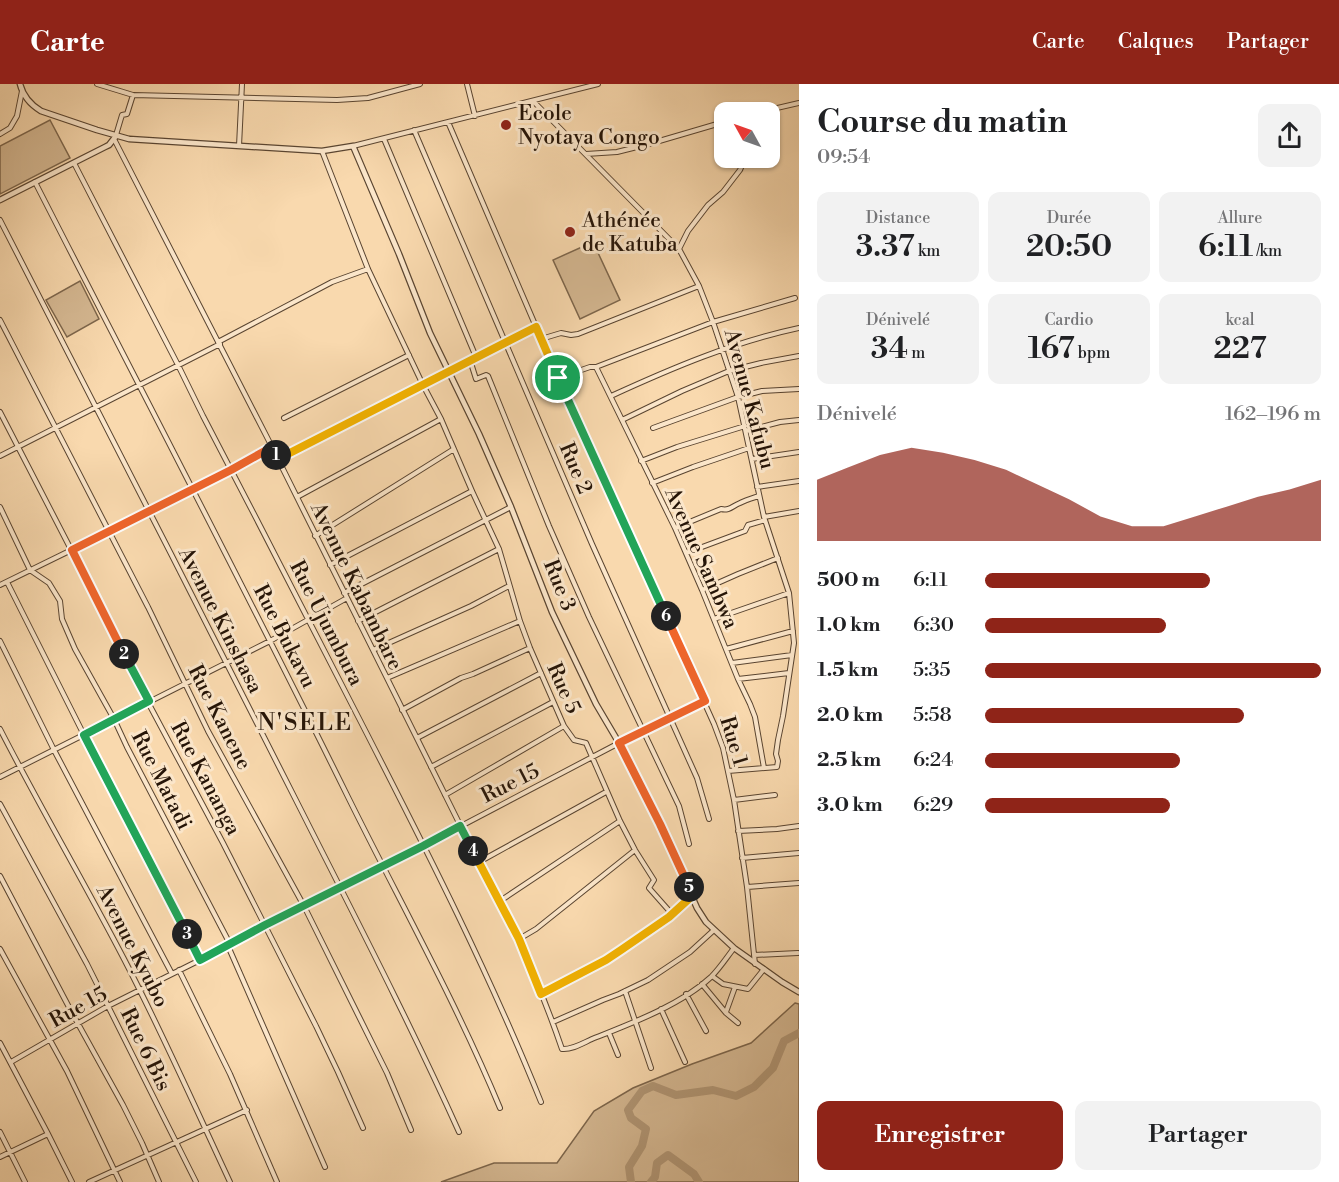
<!DOCTYPE html>
<html lang="fr">
<meta charset="utf-8">
<style>
:root{--surface:#fff;--page:#f2f2f2;--text:#202124;--muted:#757577;--accent:#8f2418}
body{margin:0;font-family:"Libre Bodoni",serif;background:var(--page);color:var(--text);height:100vh;display:flex;flex-direction:column;font-size:22px;white-space:nowrap}
*{box-sizing:border-box;margin:0}
p{font-size:20px;color:var(--muted)}
.icon{flex:none;width:33px;height:33px;fill:none;stroke:currentColor;stroke-width:2;stroke-linecap:round;stroke-linejoin:round}
.map{position:relative;flex:1;overflow:hidden}
.panel{display:flex;flex-direction:column;background:var(--surface);width:540px}
.panel>*{flex:none}
.needle{width:39px;rotate:310deg}
.fabs{position:absolute;left:714px;top:18px;display:grid;gap:12px}
.fabs a{display:grid;place-items:center;width:66px;height:66px;border-radius:12px;background:var(--surface);box-shadow:0 2px 4px #0004;font-size:30px}
.pin{position:absolute;display:grid;place-items:center;width:51px;height:51px;color:#fff;margin:-26px;border:3px solid #fff;border-radius:50%;box-shadow:0 2px 6px #0007}
.km{position:absolute;width:30px;height:30px;margin:-15px;border-radius:50%;background:#222;color:#fff;font-size:16px;line-height:30px;text-align:center}
.round{display:grid;place-items:center;flex:none;width:63px;height:63px;border-radius:12px;background:var(--page)}
.overview{display:flex;align-items:center;justify-content:space-between;height:102px;padding:0 18px}
h1{font-size:33px;font-weight:600;line-height:45px}
.stats{display:grid;grid-template-columns:repeat(3,1fr);gap:9px;height:102px;padding:6px 18px}
.stats div{display:grid;align-content:center;border-radius:12px;background:var(--page);text-align:center}
.stats b{font-size:30px;font-weight:600}
.stats small{font-size:16px;font-weight:400}
.stats p{font-size:16px}
.chart{height:168px;padding:12px 18px}
.chart p{display:flex;justify-content:space-between}
.chart svg{width:100%;height:108px;margin-top:6px;fill:var(--accent);opacity:.7}
.button{display:flex;gap:12px;margin-top:auto;padding:12px 18px}
.button a{flex:1;height:69px;border-radius:12px;background:var(--accent);color:#fff;font-size:24px;font-weight:600;line-height:69px;text-align:center}
.button a+a{background:var(--page);color:var(--text)}
ul{padding:0 18px;list-style:none;font-size:20px}
li{display:grid;grid-template-columns:96px 72px 1fr;align-items:center;height:45px}
li i{height:15px;border-radius:8px;background:var(--accent)}
header{display:flex;align-items:center;gap:36px;box-sizing:border-box;height:84px;padding:0 30px;background:var(--accent);color:#fff}
header strong{font-size:28px}
nav{display:flex;gap:33px;margin-inline-start:auto;font-size:21px}
main{display:flex;flex:1;min-height:0}
.map>svg:first-child{display:block}
</style>
<header>
<strong>Carte</strong>
<nav><a>Carte</a><a>Calques</a><a>Partager</a></nav>
</header>
<main>
<div class="map">
<svg width="799" height="1098" viewBox="0 0 799 1098">
<rect width="100%" height="100%" fill="#f9d9ae"/>
<filter id="stains"><feTurbulence type="fractalNoise" baseFrequency=".00333" numOctaves="4"/><feColorMatrix values="0 0 0 0 .2 0 0 0 0 .09 0 0 0 0 .02 0 0 0 .5 -.17"/></filter>
<radialGradient id="worn" r=".72"><stop offset=".6" stop-color="#630" stop-opacity="0"/><stop offset="1" stop-color="#630" stop-opacity=".3"/></radialGradient>
<!-- green -->
<path fill="#d5b892" stroke="#7d664c" stroke-width="1.5" d="M50,36L70,74L0,110V62Z
M593,158L620,216L580,235L553,176Z
M80,197L99,235L67,253L46,216Z
M795,919L799,920V1098H441L494,1079H557L594,1027L633,1004L692,980L751,959Z"/>
<g fill="none" stroke-linecap="round" stroke-linejoin="round">
<!-- river -->
<path stroke="#b19675" stroke-width="8" d="M631,1098L629,1083L642,1062L646,1045L631,1034L628,1026L642,1007L653,1002L676,1011L713,1006L736,1012L754,1003L773,984L784,957L799,949
M651,1098L655,1093L657,1079L668,1071L694,1090L699,1098"/>
<!-- minor casing -->
<g stroke="#5a4531" stroke-width="6">
<path id="minor" d="M97,0L133,11L337,16L368,14L420,0
M467,0L475,32
M533,17L679,165L699,202L713,238L738,313L764,433L789,509L794,559L783,632L778,656L776,670L778,677L777,683L728,687
M760,28L799,19
M448,38L558,294L714,640L723,664L734,716L747,803L755,880
M414,46L592,460L697,694L709,735
M0,50L10,44L17,32L22,7
M116,51L122,31L127,30L133,11
M114,55L272,363L475,771C510,833 539,898 562,965C572,966 583,959 592,955C630,940 681,921 711,893C720,884 727,873 734,864
M384,55L476,273
M239,62L242,0
M353,62L598,0
M322,67L368,185L423,301L441,335L472,407L499,465L520,537L530,564L564,642L574,656L586,659L620,737L635,766L654,796L649,804L672,830
M586,70L617,68L649,60L724,38
M74,79L178,281L203,332C258,437 312,543 366,648C428,769 490,891 541,1018
M35,98C140,304 247,508 349,715C400,818 456,918 500,1024
M0,136C100,332 202,529 301,726C355,833 410,939 459,1048
M679,165L688,147L708,121L723,108L740,86L745,74
M0,236L148,523L208,647L304,822L387,989L411,1046
M541,255L561,249L571,251L578,250L699,202
M218,258L332,198L368,185
M470,276L476,295L486,291L488,292L549,442L589,533L679,722L689,760
M596,283L675,444L702,506L738,595L750,620L755,633L764,684
M558,294L590,283H596L713,238L795,214
M611,312C672,284 733,258 799,244
M0,328L111,543L126,577L223,759L316,942L338,988L363,1044
M284,334L409,271
M622,336L682,307L729,287L761,279L799,272
M653,344L738,313L762,307L799,305
M746,347L780,338L799,336
M0,372L220,260
M278,375L535,243
M752,375L799,368
M641,377L677,363L745,342
M652,399L693,383L749,364
M757,403L799,397
M297,413L441,335
M0,423L30,486L49,499L60,517L62,535L75,565L114,635L127,663L230,860
M764,433L799,427
M675,444L721,425C730,427 732,422 740,419C746,416 753,414 759,412
M315,452L454,365
M686,469L745,447L748,441L765,436
M330,481L472,407
M7,498L84,651L135,748L200,876
M0,501L149,428L272,363
M702,506L738,490L778,474
M344,509L511,423
M714,535L789,509
M358,537L499,465
M0,557L54,666L172,890
M726,565L793,547
M373,566L471,522L509,502
M732,579L792,571
M387,594L520,537
M738,595L789,589
M402,626L461,594L473,590L530,564
M0,645C40,723 84,798 124,875C162,948 195,1023 230,1098
M417,654L541,589
M431,683L553,618
M0,693L270,557L347,514
M445,711L564,642
M734,716L775,711
M0,720L87,880L196,1098
M738,747L777,745L799,742
M742,774L799,769
M479,778L606,708
M0,792L71,927L123,1021L142,1059L159,1098
M747,803L799,799
M500,817L620,737
M519,855L536,845L635,766
M228,862L325,1083
M0,865L67,987L120,1098
M754,871L798,869
M179,886L230,990L277,1098
M712,892L723,900L748,905L764,885
M702,900L726,929L738,939
M625,907L651,984
M541,910C562,898 585,888 607,876C637,858 666,836 692,812
M686,910L706,947
M661,925L685,978
M726,928L735,903
M553,938L603,916L619,910L648,896L690,868L714,846
M609,949L618,971
M0,959L48,1050L72,1098
M11,978L108,922L228,862L265,841L423,762L619,659L705,617
M0,1048L25,1098
M0,1073L48,1050
M89,1098L247,1026"/>
</g>
<!-- tertiary casing -->
<g stroke="#5a4531" stroke-width="7">
<path id="tertiary" d="M20,0C23,12 31,21 41,27L97,46L129,55L322,67L353,62L399,170L430,249L479,350L511,423L552,528L596,620L619,659L660,740L697,824L706,838L734,864L782,898L799,908
M0,116L105,63L109,61L116,52"/>
</g>
<!-- minor -->
<use href="#minor" stroke="#fbe6ca" stroke-width="4"/>
<!-- tertiary -->
<use href="#tertiary" stroke="#fbe6ca" stroke-width="4.5"/>
</g>
<g fill="none" stroke-linecap="round" stroke-linejoin="round">
<!-- split-1 casing -->
<g stroke="#fff" stroke-width="12">
<path id="split-1" d="M276,371L278,375L536,243L558,294"/>
</g>
<!-- split-2 casing -->
<g stroke="#fff" stroke-width="12">
<path id="split-2" d="M124,570L72,466L231,386L272,363L276,371"/>
</g>
<!-- split-3 casing -->
<g stroke="#fff" stroke-width="12">
<path id="split-3" d="M124,570L149,617L84,651L187,850"/>
</g>
<!-- split-4 casing -->
<g stroke="#fff" stroke-width="12">
<path id="split-4" d="M187,850L200,876L265,841L423,762L460,742L473,767"/>
</g>
<!-- split-5 casing -->
<g stroke="#fff" stroke-width="12">
<path id="split-5" d="M473,767L519,855L541,910L606,876L621,866L669,833L692,812L689,803"/>
</g>
<!-- split-6 casing -->
<g stroke="#fff" stroke-width="12">
<path id="split-6" d="M666,532L705,617L619,659L660,740L689,803"/>
</g>
<!-- split-7 casing -->
<g stroke="#fff" stroke-width="12">
<path id="split-7" d="M558,294L666,532"/>
</g>
<!-- split-1 -->
<use href="#split-1" stroke="#f5b400" stroke-width="8"/>
<!-- split-2 -->
<use href="#split-2" stroke="#f0652b" stroke-width="8"/>
<!-- split-3 -->
<use href="#split-3" stroke="#22a559" stroke-width="8"/>
<!-- split-4 -->
<use href="#split-4" stroke="#22a559" stroke-width="8"/>
<!-- split-5 -->
<use href="#split-5" stroke="#f5b400" stroke-width="8"/>
<!-- split-6 -->
<use href="#split-6" stroke="#f0652b" stroke-width="8"/>
<!-- split-7 -->
<use href="#split-7" stroke="#22a559" stroke-width="8"/>
</g>
<!-- markers -->
<g fill="#8f2418" stroke="#fbe6ca" stroke-width="2">
<circle cx="506" cy="41" r="6"/>
<circle cx="570" cy="148" r="6"/>
</g>
<g text-anchor="middle" stroke-width="6" stroke-linejoin="round" paint-order="stroke">
<!-- poi labels -->
<g font-size="21" fill="#251407" stroke="#fbe6ca" text-anchor="start">
<text x="518" y="36">Ecole<tspan x="518" dy="24">Nyotaya Congo</tspan></text>
<text x="582" y="143">Athénée<tspan x="582" dy="24">de Katuba</tspan></text>
</g>
<!-- street labels -->
<g font-size="21" fill="#251407" stroke="#fbe6ca">
<text transform="translate(750 315) rotate(75)" y="7">Avenue Kafubu</text>
<text transform="translate(576 384) rotate(67)" y="7">Rue 2</text>
<text transform="translate(702 474) rotate(66)" y="7">Avenue Sambwa</text>
<text transform="translate(560 501) rotate(68)" y="7">Rue 3</text>
<text transform="translate(357 502) rotate(64)" y="7">Avenue Kabambare</text>
<text transform="translate(221 536) rotate(63)" y="7">Avenue Kinshasa</text>
<text transform="translate(327 539) rotate(63)" y="7">Rue Ujumbura</text>
<text transform="translate(285 552) rotate(63)" y="7">Rue Bukavu</text>
<text transform="translate(564 604) rotate(66)" y="7">Rue 5</text>
<text transform="translate(220 633) rotate(63)" y="7">Rue Kanene</text>
<text transform="translate(734 657) rotate(73)" y="7">Rue 1</text>
<text transform="translate(206 694) rotate(62)" y="7">Rue Kananga</text>
<text transform="translate(162 696) rotate(63)" y="7">Rue Matadi</text>
<text transform="translate(510 699) rotate(-27)" y="7">Rue 15</text>
<text transform="translate(133 862) rotate(63)" y="7">Avenue Kyubo</text>
<text transform="translate(78 923) rotate(-29)" y="7">Rue 15</text>
<text transform="translate(146 965) rotate(64)" y="7">Rue 6 Bis</text>
</g>
<!-- quarter labels -->
<g font-size="24" letter-spacing="1.5" fill="#251407" stroke="#fbe6ca">
<text x="305" y="646">N'SELE</text>
</g>
</g>
<rect width="100%" height="100%" filter="url(#stains)"/>
<rect width="100%" height="100%" fill="url(#worn)"/>
</svg>
<div class="fabs">
<a><svg class="needle" viewBox="-14 -14 28 28"><path d="M0-13l5 13h-10z" fill="#e53935"/><path d="M0 13l5-13h-10z" fill="#757577"/></svg></a>
</div>
<div class="pin" style="left:558px;top:294px;background:#1e9e55"><svg class="icon" aria-label="arrive" viewBox="0 0 24 24"><path d="M6 21V4h12l-3 4 3 4H6"/></svg></div>
<b class="km" style="left:276px;top:371px">1</b>
<b class="km" style="left:124px;top:570px">2</b>
<b class="km" style="left:187px;top:850px">3</b>
<b class="km" style="left:473px;top:767px">4</b>
<b class="km" style="left:689px;top:803px">5</b>
<b class="km" style="left:666px;top:532px">6</b>
</div>
<section class="panel">
<div class="overview"><div><h1>Course du matin</h1><p>09:54</p></div><a class="round"><svg class="icon" aria-label="share" viewBox="0 0 24 24"><path d="M12 15V3M7 8l5-5 5 5M5 13v7h14v-7"/></svg></a></div>
<div class="stats">
<div><p>Distance</p><b>3.37<small> km</small></b></div>
<div><p>Durée</p><b>20:50</b></div>
<div><p>Allure</p><b>6:11<small> /km</small></b></div>
</div>
<div class="stats">
<div><p>Dénivelé</p><b>34<small> m</small></b></div>
<div><p>Cardio</p><b>167<small> bpm</small></b></div>
<div><p>kcal</p><b>227</b></div>
</div>
<div class="chart"><p><span>Dénivelé</span>162–196 m</p>
<svg viewBox="0 0 160 44" preserveAspectRatio="none"><path d="M0 44V19L10 14L20 9L30 6L40 8L50 11L60 15L70 21L80 27L90 34L100 38L110 38L120 34L130 30L140 26L150 23L160 19V44z"/></svg>
</div>
<ul>
<li><b>500 m</b>6:11<i style="width:67%"></i></li>
<li><b>1.0 km</b>6:30<i style="width:54%"></i></li>
<li><b>1.5 km</b>5:35<i style="width:100%"></i></li>
<li><b>2.0 km</b>5:58<i style="width:77%"></i></li>
<li><b>2.5 km</b>6:24<i style="width:58%"></i></li>
<li><b>3.0 km</b>6:29<i style="width:55%"></i></li>
</ul>
<div class="button"><a>Enregistrer</a><a>Partager</a></div>
</section>
</main>
